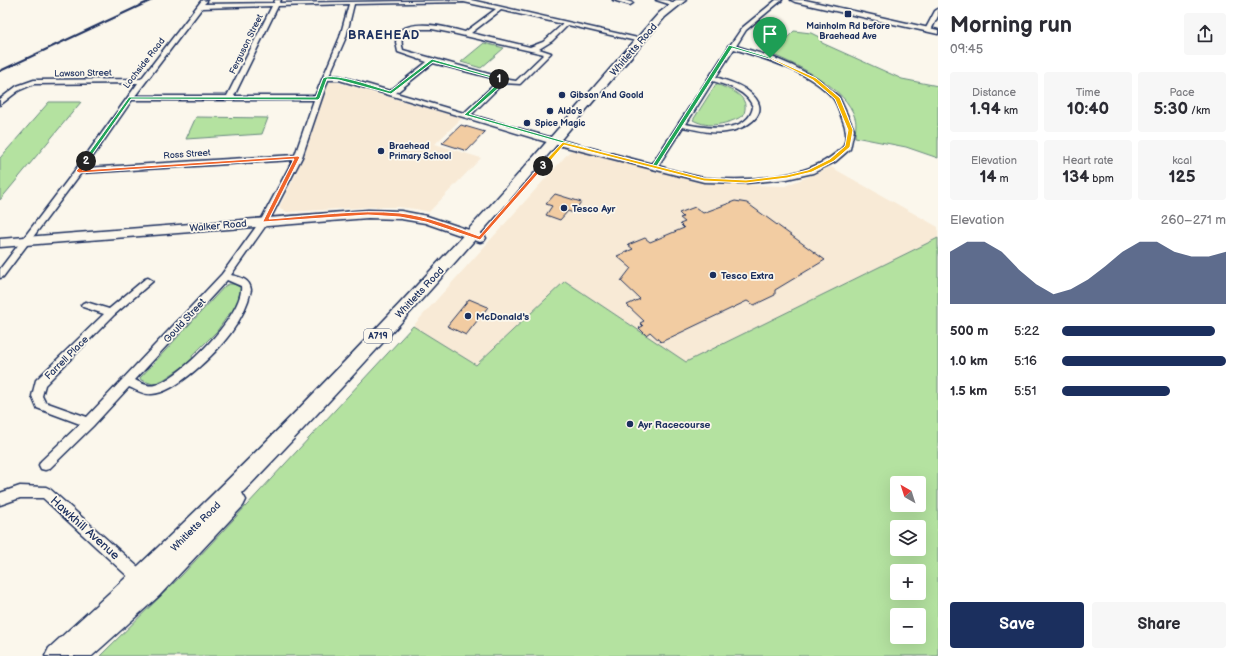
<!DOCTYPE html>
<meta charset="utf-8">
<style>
:root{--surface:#fff;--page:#f7f7f7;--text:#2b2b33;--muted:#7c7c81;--accent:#1b2f5e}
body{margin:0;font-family:"Balsamiq Sans",sans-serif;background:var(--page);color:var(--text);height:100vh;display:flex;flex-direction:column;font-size:15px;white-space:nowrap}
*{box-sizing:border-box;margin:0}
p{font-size:13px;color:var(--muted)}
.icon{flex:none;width:22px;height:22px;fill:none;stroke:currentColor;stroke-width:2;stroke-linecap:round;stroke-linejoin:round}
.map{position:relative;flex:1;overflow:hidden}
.details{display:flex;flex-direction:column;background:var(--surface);width:300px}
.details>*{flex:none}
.needle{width:26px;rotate:321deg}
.fabs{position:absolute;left:890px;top:476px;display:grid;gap:8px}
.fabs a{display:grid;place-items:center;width:36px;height:36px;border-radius:4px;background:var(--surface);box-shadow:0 4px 16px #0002;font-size:20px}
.pin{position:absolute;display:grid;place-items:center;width:34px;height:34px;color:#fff;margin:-41px -17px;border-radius:50% 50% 50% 0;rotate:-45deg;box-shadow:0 0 4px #0007}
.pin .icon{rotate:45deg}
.km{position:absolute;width:20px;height:20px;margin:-10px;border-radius:50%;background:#222;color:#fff;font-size:11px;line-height:20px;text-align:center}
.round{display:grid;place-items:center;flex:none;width:42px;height:42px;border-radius:4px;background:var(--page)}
.headline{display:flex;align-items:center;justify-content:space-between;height:68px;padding:0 12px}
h1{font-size:22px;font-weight:700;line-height:30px}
.stats{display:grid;grid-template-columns:repeat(3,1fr);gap:6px;height:68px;padding:4px 12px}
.stats div{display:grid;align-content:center;border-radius:4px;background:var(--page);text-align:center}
.stats b{font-size:17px;font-weight:700}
.stats small{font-size:11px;font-weight:400}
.stats p{font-size:11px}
.chart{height:112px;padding:8px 12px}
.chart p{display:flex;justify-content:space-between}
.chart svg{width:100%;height:72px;margin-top:4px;fill:var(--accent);opacity:.7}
.cta{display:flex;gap:8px;margin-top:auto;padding:8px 12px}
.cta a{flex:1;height:46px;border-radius:4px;background:var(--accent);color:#fff;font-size:16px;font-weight:700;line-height:46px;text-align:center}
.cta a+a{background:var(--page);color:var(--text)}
ul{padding:0 12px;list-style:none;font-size:13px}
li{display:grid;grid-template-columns:64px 48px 1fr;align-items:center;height:30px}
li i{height:10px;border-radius:5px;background:var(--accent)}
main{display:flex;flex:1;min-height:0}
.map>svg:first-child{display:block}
</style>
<main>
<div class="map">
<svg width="938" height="656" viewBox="0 0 938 656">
<rect width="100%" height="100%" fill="#fbf7ec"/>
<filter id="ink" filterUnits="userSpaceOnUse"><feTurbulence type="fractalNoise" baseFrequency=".025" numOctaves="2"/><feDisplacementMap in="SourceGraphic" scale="8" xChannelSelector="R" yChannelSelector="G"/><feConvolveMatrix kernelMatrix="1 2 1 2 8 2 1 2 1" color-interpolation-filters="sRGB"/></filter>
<g filter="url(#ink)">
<!-- built -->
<path fill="#f8ead6" d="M334,81L462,118L435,144L481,158L429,212L416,209L398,207H372L287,212L279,208L297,172L328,83Z
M572,149L706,184L785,186L831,167L938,227V238L686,362L565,281L476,365L413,326Z"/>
<!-- green -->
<path fill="#b4e2a0" stroke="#68887f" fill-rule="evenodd" d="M794,31L811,33L819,37L822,43L902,79L938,86V158L906,147L855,137C855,131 857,124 855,118C846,87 799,66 771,54Z
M484,43L504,48L481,68L461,62Z
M716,84C731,90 752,96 743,116C727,124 709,129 693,120Z
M49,102H81L0,200V158Z
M196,117L268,118L262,134L186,139Z
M938,238V656H100L182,575L413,326L476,365L565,281L686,362ZM897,483H919V505H897ZM897,527H919V549H897ZM897,571H919V593H897ZM897,615H919V637H897Z
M229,284H234L243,289L234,311L229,314L217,331L192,356L193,360L163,380L153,384L141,380L140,378L225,286Z"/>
<!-- building -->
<path fill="#f2cca2" stroke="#1b2f5e" d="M461,125L485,132L467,151L442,143Z
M555,194L581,202L573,213L568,211L560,220L546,215L552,206L546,204Z
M735,201L747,203L825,260L775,290V295L754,305L747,301L661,342L650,332L646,335L639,328L643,326L640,323L644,321L627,305L640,299L621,281L631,268L617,256L633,249L628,245L645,238L650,242L684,228L680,224L685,222L680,218L683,217L679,213L695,207L703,213Z
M469,299L488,307L466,335L447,326Z"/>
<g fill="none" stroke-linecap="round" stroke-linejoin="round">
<!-- street casing -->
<g stroke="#1b2f5e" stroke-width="3">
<path id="street" d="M202,0L207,1L204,4L274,3L275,0H281L279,3L471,0L642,39V41L640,42L568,25L552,41L539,49L551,53L520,84L503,83L471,115L556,139L652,164L729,47L728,46L731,44L742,28L776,0H782L746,30L736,46L772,57L793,66L816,78L839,97L854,130L850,149L835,162L813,173L787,179L746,183L704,182L550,143L339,80H328L302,157L269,221L231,275C240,277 250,279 251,290C248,305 239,322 230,334C216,353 176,393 152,394C144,395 136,390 129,387L93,426L49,469L45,470L41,469L39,465L41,461L80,424L37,408L32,396L36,380L104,314L83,307L81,305L83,303L86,302L109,309L145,279L148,278L153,281L114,315L45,385L42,396L45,402L87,417L222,274L261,220L293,160L81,173L3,277L0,278V269L76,169L138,83L34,84L18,91L0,105V99L17,86L34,80L141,79ZM464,2L496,9L465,32C446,27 416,19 399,31L396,42L398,52L427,62L390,91L339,76H329L346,37L354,4ZM349,4L340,37L315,96H234L278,6ZM272,6L227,96H135L202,8ZM501,10L563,24L543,42L530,47L471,33ZM413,29H432L452,33L544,54L516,81L503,79L496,76L403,50C400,40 401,31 413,29ZM734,49C766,59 811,72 833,98C838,104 840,114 843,121C846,128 848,139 843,147C841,149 838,151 836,153C804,180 745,181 705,178C690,176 673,170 658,166L683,127C697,130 712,134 726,132C747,129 775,112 749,92C740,84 727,81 716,77ZM433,63L492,78L497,82L464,113L396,93ZM713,81C729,86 747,91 753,107C748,135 705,128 686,124ZM132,100H314L295,155L85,168ZM227,280L241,286C245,313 180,379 155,385C148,387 141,383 135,380Z
M613,0H624L633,3L630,5Z
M656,0H666L678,4L675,6Z
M938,9V16L931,30L926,31L925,30L935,11Z
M20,486L46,487L50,489L146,574L148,579L146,584L141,586L136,584L43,498H20L0,505V493Z"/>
</g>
<!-- secondary casing -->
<g stroke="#1b2f5e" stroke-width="3">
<path id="secondary" d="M791,0H805L938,30V34L795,2Z
M368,210L401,211L427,216L484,235L486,238L484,241L480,242L425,223L401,219L368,218L0,247V239Z"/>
</g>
<!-- primary casing -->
<g stroke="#1b2f5e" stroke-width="3">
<path id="primary" d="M676,0H686L665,17C610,81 556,146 501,210C417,306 331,401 242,493L246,500L243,506L159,596L92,656H45L49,648C204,509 350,360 490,206C547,143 602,77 659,13Z"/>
</g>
<!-- street -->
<use href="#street" fill="#fbf7ec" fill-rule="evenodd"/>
<!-- secondary -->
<use href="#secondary" fill="#fbf7ec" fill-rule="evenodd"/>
<!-- primary -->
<use href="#primary" fill="#fbf7ec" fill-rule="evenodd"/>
<!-- rail -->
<path stroke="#1b2f5e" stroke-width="2" d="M0,71L152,0"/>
</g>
</g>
<!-- split-1 -->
<path fill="#22a559" stroke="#fff" d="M729,45L772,58L770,59L732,48L655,169L464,115L497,84L499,81L498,78H501L503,81L501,86L469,114L652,166Z"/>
<!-- split-2 -->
<path fill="#22a559" stroke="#fff" d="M432,59L502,79L499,80L433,62L391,94L339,80L327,79L320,98L318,100L131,99L87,162L83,161L129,97H316L323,78C336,72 375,87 390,91Z"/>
<!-- split-3 -->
<path fill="#f0652b" stroke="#fff" d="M298,156L300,157L269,219C312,216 357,209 400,213C427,216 454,227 479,236L541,165L545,166L480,240L426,222L400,217L368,215L263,222V221L294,159L79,173L76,171L86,160L88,161L82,170Z"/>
<!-- split-4 -->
<path fill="#f5b400" stroke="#fff" d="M769,57L816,78L840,98L853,130L850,147L834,161L812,172L787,178L746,183L704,181L564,145L545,167L540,166L563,142L704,178L746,180L787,175L808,170L830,159L845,146L848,130L835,99L813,80L769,58Z"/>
<!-- markers -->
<g fill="#1b2f5e" stroke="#fbf7ec" stroke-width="1.5">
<rect x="844" y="10" width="8" height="8" rx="2"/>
<circle cx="562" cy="95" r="4"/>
<circle cx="550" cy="111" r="4"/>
<circle cx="527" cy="123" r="4"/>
<circle cx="381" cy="151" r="4"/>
<circle cx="564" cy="208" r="4"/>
<circle cx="713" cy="275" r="4"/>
<circle cx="468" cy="316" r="4"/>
<circle cx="630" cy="424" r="4"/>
</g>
<g text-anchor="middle" stroke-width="3.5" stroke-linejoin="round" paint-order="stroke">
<!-- far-poi labels -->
<g font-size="9" font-weight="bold" fill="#1b2f5e" stroke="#fbf7ec" text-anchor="start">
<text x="848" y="29" text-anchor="middle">Mainholm Rd before<tspan x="848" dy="10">Braehead Ave</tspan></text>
<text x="570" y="98">Gibson And Goold</text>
<text x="558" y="114">Aldo's</text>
<text x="535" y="126">Spice Magic</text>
<text x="389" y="149">Braehead<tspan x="389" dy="10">Primary School</tspan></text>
</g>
<!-- far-street labels -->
<g font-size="9" fill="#1b2f5e" stroke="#fbf7ec">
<text transform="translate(246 44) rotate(-64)" y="3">Ferguson Street</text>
<text transform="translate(144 63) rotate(-52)" y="3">Lochside Road</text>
<text transform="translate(83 73) rotate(-1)" y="3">Lawson Street</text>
<text transform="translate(187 154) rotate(-4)" y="3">Ross Street</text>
</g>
<!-- shield labels -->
<rect fill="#fbf7ec" stroke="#5e6b89" stroke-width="1" x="364" y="329" width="28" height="14" rx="3"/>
<g font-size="9" font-weight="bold" fill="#1b2f5e">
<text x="378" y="339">A719</text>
</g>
<!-- street labels -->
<g font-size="10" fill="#1b2f5e" stroke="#fbf7ec">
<text transform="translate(633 49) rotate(-49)" y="4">Whitletts Road</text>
<text transform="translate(218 225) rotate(-5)" y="4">Walker Road</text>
<text transform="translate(419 292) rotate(-47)" y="4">Whitletts Road</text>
<text transform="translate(184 320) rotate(-47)" y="4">Gould Street</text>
<text transform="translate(66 357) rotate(-45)" y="4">Farrell Place</text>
<text transform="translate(195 526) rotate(-45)" y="4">Whitletts Road</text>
</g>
<!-- poi labels -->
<g font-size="10" font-weight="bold" fill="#1b2f5e" stroke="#fbf7ec" text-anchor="start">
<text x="572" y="212">Tesco Ayr</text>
<text x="721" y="279">Tesco Extra</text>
<text x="476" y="320">McDonald's</text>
<text x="638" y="428">Ayr Racecourse</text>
</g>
<!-- far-district labels -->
<g font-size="12" font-weight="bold" letter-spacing="1" fill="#1b2f5e" stroke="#fbf7ec">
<text x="384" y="39">BRAEHEAD</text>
</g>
<!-- near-street labels -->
<g font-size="12" fill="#1b2f5e" stroke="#fbf7ec">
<text transform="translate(85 528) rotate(42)" y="4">Hawkhill Avenue</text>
</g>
</g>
</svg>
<div class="fabs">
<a><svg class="needle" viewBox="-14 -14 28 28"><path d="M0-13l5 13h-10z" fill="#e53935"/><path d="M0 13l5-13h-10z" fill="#7c7c81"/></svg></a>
<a><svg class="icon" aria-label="layers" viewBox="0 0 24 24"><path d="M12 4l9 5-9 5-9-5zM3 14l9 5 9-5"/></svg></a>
<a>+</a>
<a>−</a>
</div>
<div class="pin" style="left:770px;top:58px;background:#1e9e55"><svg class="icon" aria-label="arrive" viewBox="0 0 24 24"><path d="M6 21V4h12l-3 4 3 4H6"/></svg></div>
<b class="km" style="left:499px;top:79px">1</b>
<b class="km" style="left:86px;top:161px">2</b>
<b class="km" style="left:543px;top:166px">3</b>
</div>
<section class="details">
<div class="headline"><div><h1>Morning run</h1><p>09:45</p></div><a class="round"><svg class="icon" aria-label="share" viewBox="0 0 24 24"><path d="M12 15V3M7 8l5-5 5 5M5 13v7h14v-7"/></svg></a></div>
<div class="stats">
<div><p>Distance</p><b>1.94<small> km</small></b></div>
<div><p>Time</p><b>10:40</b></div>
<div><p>Pace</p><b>5:30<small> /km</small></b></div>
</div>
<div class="stats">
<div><p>Elevation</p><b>14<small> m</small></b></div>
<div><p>Heart rate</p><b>134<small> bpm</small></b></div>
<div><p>kcal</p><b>125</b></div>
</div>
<div class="chart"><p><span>Elevation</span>260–271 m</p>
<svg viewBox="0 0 160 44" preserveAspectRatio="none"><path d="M0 44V12L10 6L20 6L30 12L40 23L50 32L60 38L70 35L80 29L90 21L100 12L110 6L120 6L130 12L140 15L150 15L160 12V44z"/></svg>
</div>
<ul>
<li><b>500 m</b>5:22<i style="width:93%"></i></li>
<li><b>1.0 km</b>5:16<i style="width:100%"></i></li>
<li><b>1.5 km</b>5:51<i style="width:66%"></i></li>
</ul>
<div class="cta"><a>Save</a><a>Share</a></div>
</section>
</main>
